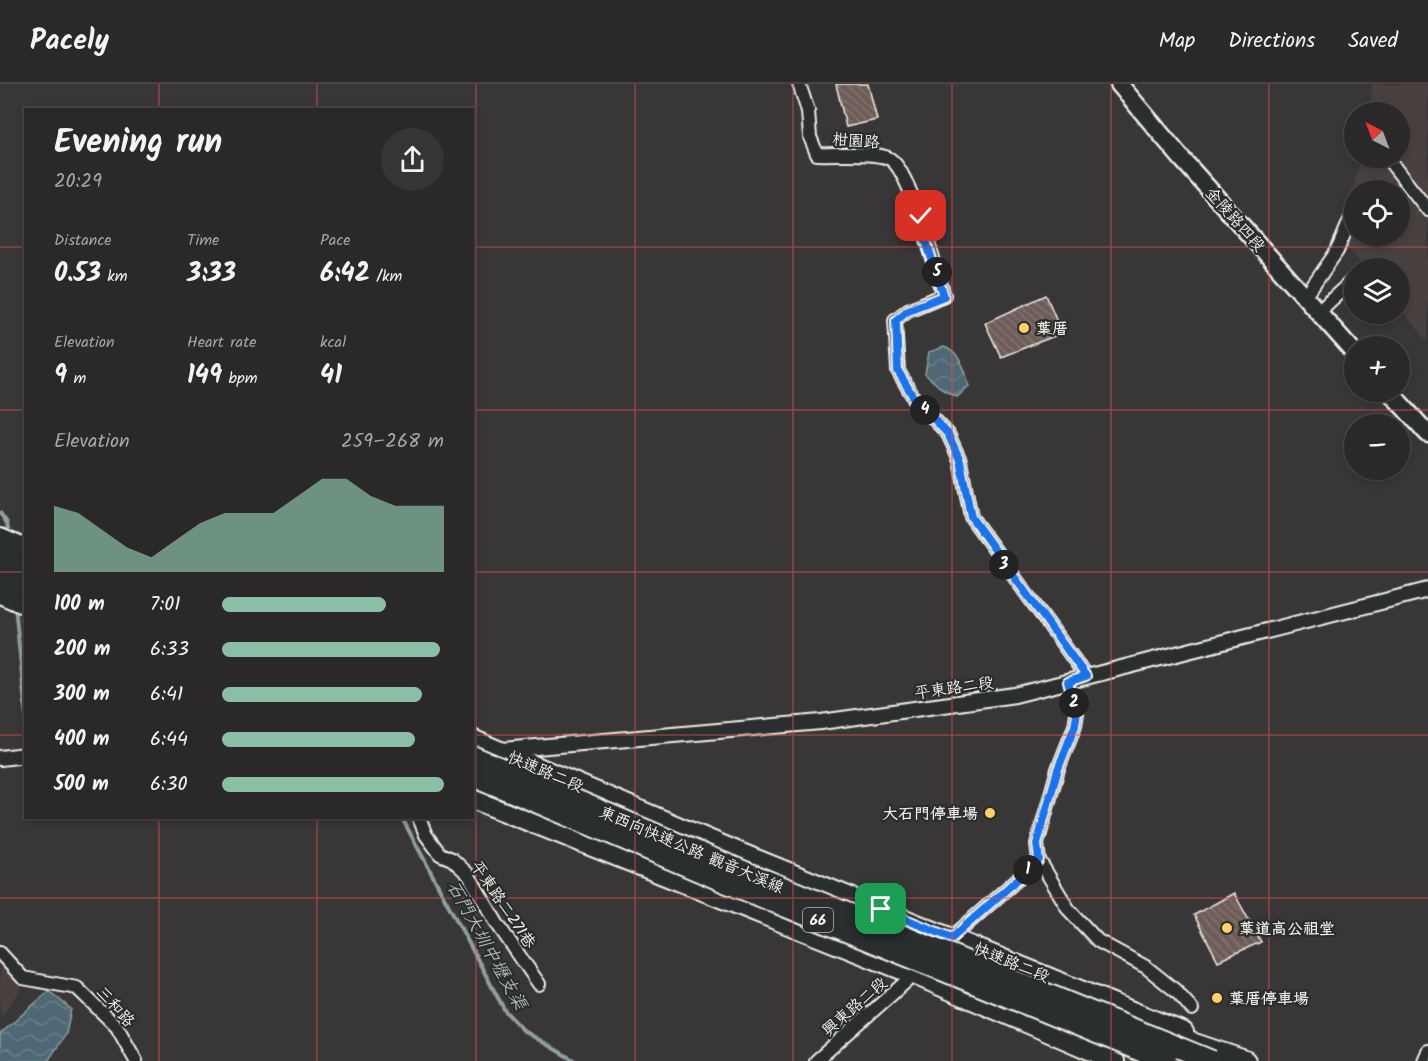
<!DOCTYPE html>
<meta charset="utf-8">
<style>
:root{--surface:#2a2828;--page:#363434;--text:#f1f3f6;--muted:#a5a6a8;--line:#464445;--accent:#8abfa5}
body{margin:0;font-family:Kalam,"LXGW WenKai TC",sans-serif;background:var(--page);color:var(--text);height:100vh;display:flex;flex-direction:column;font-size:22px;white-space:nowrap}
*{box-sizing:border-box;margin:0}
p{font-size:20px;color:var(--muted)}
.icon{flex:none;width:33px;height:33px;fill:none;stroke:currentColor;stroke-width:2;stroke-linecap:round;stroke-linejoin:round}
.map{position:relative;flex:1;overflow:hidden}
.drawer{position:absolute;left:24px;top:24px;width:450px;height:711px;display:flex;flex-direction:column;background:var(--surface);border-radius:0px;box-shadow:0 3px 9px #0003,0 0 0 2px var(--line)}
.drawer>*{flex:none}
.needle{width:39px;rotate:318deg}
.fabs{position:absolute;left:1344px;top:18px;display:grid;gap:12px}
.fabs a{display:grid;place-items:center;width:66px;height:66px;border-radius:50%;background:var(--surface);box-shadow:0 3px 9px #0003,0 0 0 2px var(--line);font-size:30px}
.pin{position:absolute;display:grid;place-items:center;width:51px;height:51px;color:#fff;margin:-26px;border-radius:12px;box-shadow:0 3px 9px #0006}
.km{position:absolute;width:30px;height:30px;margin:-15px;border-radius:50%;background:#222;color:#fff;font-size:16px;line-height:30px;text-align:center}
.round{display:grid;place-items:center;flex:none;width:63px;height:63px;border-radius:32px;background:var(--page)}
.overview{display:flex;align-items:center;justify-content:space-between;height:102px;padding:0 30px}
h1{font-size:33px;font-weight:600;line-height:45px}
.stats{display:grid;grid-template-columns:repeat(3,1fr);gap:9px;height:102px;padding:6px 30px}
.stats div{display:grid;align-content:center}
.stats b{font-size:26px;font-weight:600}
.stats small{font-size:16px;font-weight:400}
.stats p{font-size:16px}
.chart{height:168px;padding:12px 30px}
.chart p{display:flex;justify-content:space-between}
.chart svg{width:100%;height:108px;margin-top:6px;fill:var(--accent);opacity:.7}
ul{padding:0 30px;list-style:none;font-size:20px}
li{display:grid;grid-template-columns:96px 72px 1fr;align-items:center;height:45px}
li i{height:15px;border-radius:8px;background:var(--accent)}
header{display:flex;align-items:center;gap:36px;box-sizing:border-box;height:84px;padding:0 30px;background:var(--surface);border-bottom:2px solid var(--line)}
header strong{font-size:28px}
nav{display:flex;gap:33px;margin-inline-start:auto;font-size:21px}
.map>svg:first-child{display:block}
</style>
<header>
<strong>Pacely</strong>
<nav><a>Map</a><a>Directions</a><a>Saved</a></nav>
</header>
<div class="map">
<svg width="1428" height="977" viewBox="0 0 1428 977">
<defs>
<pattern id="water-waves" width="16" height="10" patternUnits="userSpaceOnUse" patternTransform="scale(1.5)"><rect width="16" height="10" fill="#4f6874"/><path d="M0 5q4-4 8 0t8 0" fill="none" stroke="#697e88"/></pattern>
<pattern id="building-back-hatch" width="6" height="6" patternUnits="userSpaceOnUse" patternTransform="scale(1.5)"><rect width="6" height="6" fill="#6e5b58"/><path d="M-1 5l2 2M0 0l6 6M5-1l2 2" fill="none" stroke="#837370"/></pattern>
</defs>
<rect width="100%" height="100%" fill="#383636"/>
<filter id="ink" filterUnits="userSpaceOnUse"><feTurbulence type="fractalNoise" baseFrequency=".0167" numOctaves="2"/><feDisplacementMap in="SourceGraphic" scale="12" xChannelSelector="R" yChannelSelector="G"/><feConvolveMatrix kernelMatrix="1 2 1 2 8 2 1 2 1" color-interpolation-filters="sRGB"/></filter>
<g filter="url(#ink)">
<!-- built -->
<path fill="#484140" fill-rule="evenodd" d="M1372,0H1428V258L1400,224V184H1365L1338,154L1361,74H1400V28H1370ZM1354,106H1400V152H1354Z
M0,882L20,900V907L0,934Z"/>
<!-- water -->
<path fill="url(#water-waves)" stroke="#919fa2" stroke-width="1.5" d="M944,263C959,268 966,287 969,302L957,313L943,306L925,290L929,268Z
M49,907L71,925L66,950L48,977H0V950Z"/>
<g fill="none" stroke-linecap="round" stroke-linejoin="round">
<!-- stream -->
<path stroke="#919fa2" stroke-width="4" d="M0,429L7,439L9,452
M15,522L26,632
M402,734L505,927L524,947L575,977"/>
</g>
<!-- building -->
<path fill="url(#building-back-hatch)" stroke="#f4f1e8" stroke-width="1.5" d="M836,0H868L877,36L846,43Z
M1046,211L1062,249L1001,273L985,239Z
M1234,809L1261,858L1218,877L1194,831Z"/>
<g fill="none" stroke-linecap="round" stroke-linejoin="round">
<!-- minor casing -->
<g stroke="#f4f1e8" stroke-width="16">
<path id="minor" d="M799,0L808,27L810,53L817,70C834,71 877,67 890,75C911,88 935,185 944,211L908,226L895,236L898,287L914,314L948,350L960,376L971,433L1086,592
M1391,79L1428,126
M1306,212L1337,167L1354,127
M1318,228L1352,197
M1068,599L1077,629L1075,642L1058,685L1037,760L1039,776L1069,826L1098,857L1146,883L1176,907L1192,925
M419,734L426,751L440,770L452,775L468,790L498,841L539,900
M948,857L1039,776
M0,869L23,894L77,904L117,943L136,977
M816,977L917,888
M1424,977L1428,967"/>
</g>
<!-- tertiary casing -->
<g stroke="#f4f1e8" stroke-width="18">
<path id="tertiary" d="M502,666L821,638L1015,611L1428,506
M0,674L26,671"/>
</g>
<!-- secondary casing -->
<g stroke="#f4f1e8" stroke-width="21">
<path id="secondary" d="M1119,0L1182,75L1354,268
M1390,308L1428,350"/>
</g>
<!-- primary casing -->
<g stroke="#f4f1e8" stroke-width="22">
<path id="primary" d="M0,454L26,465
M0,510L26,521
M472,655L739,768L1184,948
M472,715L914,891L1115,977"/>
</g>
<!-- trunk casing -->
<g stroke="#f4f1e8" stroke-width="24">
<path id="trunk" d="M0,473L26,484
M0,492L26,502
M1159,948L1245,977"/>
</g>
<!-- minor -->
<use href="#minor" stroke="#2a2d2e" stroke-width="12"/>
<!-- tertiary -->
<use href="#tertiary" stroke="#2a2d2e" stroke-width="14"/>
<!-- secondary -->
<use href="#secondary" stroke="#2a2d2e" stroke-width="16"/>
<!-- primary -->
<use href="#primary" stroke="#2a2d2e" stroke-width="18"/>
<!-- trunk -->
<use href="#trunk" stroke="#2a2d2e" stroke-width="20"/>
<!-- trunk-bridge casing -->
<g stroke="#f4f1e8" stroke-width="24" stroke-linecap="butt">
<path id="trunk-bridge" d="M472,672L733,783L1212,977
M472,691L725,798L1166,977"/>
</g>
<!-- trunk-bridge -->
<use href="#trunk-bridge" stroke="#2a2d2e" stroke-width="20"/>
</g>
</g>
<g fill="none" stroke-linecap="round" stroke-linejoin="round" filter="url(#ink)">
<!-- route casing -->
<g stroke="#fff" stroke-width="12">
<path id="route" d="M881,825L952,854L1039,776L1037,760L1058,685L1075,642L1077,629L1068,598L1086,592L971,433L960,376L948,350L914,314L898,287L896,236L908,226L944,212L922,145L921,132"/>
</g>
<!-- route -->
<use href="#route" stroke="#1a73e8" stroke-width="8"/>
</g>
<!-- grid -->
<path fill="none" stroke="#dc504e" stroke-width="1.5" stroke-opacity="0.55" d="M159,0V26M317,0V26M476,0V977M635,0V977M793,0V977M952,0V977M1111,0V977M1269,0V977M0,163H26M472,163H1428M0,326H26M472,326H1428M0,488H26M472,488H1428M0,651H26M472,651H1428M159,734V977M317,734V977M0,814H1428"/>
<!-- markers -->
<g fill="#ffd166" stroke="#2a2d2e" stroke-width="2">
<circle cx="1024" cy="244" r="6"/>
<circle cx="990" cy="729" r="6"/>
<circle cx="1227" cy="844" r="6"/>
<circle cx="1217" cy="914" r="6"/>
</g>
<g text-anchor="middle" stroke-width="4.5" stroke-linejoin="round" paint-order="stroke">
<!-- shield labels -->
<rect fill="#2a2d2e" stroke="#b7b6b0" stroke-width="1.5" x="803" y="824" width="30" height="24" rx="4.5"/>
<g font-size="15" font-weight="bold" fill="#f4f1e8">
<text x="818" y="841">66</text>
</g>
<!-- street labels -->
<g font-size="16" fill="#f4f1e8" stroke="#2a2d2e">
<text transform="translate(856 56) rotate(4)" y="6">柑園路</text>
<text transform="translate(1236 135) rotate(48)" y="6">金陵路四段</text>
<text transform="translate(954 603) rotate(-8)" y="6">平東路二段</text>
<text transform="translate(546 687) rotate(23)" y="6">快速路二段</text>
<text transform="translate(692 765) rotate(23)" y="6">東西向快速公路 觀音大溪線</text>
<text transform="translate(504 820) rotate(56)" y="6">平東路二271巷</text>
<text transform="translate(1012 878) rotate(22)" y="6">快速路二段</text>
<text transform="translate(116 922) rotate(48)" y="6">三和路</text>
<text transform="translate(854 922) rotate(-41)" y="6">興東路二段</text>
</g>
<!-- poi labels -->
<g font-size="16" font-weight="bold" fill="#f4f1e8" stroke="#2a2d2e" text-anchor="start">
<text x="1036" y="250">葉厝</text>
<text x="978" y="735" text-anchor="end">大石門停車場</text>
<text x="1239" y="850">葉道高公祖堂</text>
<text x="1229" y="920">葉厝停車場</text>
</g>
<!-- water labels -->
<g font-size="18" font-style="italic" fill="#b2baba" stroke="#2a2d2e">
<text transform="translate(487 861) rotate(61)" y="6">石門大圳中壢支渠</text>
</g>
</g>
</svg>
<div class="fabs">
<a><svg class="needle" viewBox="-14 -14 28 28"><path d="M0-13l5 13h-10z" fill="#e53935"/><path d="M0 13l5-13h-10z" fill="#a5a6a8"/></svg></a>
<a><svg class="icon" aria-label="locate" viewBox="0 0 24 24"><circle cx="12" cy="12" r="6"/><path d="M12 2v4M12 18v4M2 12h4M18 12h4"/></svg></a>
<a><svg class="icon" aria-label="layers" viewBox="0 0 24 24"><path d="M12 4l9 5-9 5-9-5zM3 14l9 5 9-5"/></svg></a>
<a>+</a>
<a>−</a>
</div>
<div class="pin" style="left:881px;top:825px;background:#1e9e55"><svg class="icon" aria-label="arrive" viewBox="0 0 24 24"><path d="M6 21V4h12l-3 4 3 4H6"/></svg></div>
<div class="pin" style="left:921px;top:132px;background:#d93025"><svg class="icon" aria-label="check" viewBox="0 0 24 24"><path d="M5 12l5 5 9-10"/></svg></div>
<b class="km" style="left:1028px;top:786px">1</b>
<b class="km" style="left:1074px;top:619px">2</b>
<b class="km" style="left:1004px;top:481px">3</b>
<b class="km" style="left:925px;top:326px">4</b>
<b class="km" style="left:937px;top:188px">5</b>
<section class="drawer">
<div class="overview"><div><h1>Evening run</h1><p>20:29</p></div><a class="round"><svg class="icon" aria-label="share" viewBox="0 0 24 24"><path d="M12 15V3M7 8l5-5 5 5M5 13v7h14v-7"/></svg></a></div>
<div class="stats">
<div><p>Distance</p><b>0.53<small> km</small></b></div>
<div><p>Time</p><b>3:33</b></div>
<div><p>Pace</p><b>6:42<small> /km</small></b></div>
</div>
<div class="stats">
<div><p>Elevation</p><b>9<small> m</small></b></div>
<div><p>Heart rate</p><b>149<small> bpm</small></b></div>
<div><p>kcal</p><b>41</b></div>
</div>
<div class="chart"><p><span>Elevation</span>259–268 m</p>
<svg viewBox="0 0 160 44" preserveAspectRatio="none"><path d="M0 44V17L10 20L20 27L30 34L40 38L50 31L60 24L70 20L80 20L90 20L100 13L110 6L120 6L130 13L140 17L150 17L160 17V44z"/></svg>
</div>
<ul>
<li><b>100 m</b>7:01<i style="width:74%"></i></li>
<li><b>200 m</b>6:33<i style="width:98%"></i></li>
<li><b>300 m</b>6:41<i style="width:90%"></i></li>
<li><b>400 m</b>6:44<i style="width:87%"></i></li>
<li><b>500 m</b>6:30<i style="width:100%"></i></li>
</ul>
</section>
</div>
